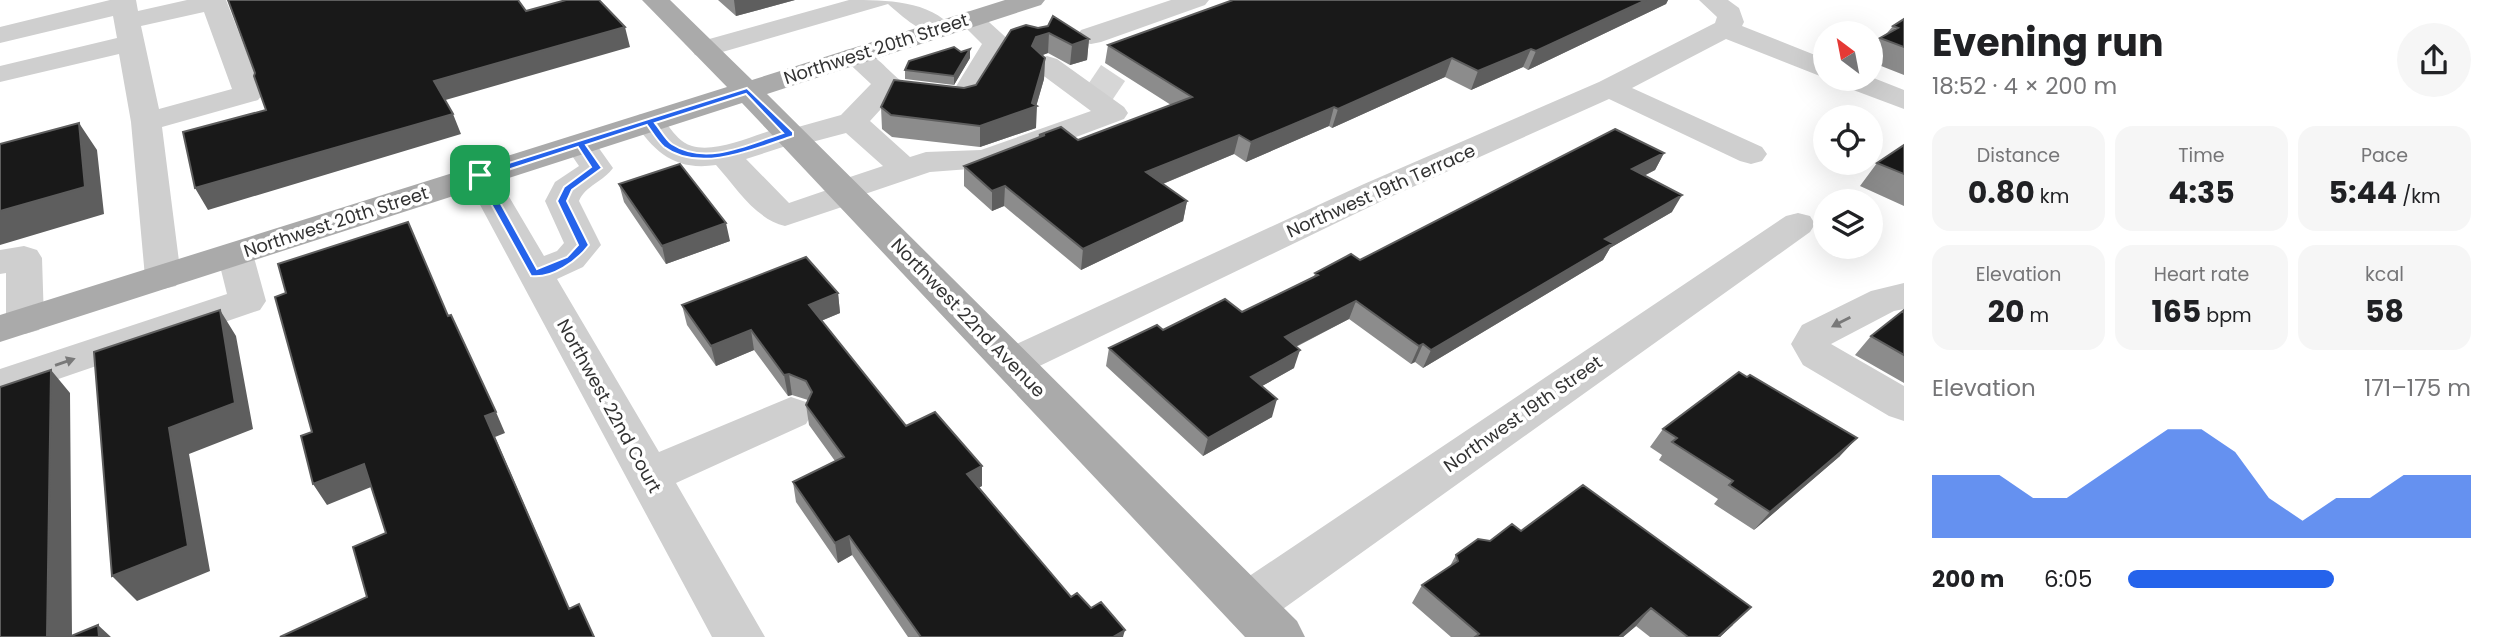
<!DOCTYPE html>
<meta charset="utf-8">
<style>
:root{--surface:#fff;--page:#f6f6f6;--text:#202124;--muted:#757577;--accent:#2563eb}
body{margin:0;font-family:Poppins,sans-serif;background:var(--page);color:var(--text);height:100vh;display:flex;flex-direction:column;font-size:26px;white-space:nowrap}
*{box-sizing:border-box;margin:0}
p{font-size:23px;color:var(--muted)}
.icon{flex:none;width:38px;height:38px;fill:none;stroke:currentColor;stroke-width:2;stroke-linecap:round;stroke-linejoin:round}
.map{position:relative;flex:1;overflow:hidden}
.details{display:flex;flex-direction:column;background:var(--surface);width:595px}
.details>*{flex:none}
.needle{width:46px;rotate:328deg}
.fabs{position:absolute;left:1813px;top:21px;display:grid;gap:14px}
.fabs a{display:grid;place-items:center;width:70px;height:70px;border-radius:50%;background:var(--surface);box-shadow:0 7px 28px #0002;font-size:35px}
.pin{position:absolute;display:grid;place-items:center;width:60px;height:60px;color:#fff;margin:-30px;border-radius:14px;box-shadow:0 4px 10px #0006}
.round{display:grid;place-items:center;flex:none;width:74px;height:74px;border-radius:37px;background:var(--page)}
.headline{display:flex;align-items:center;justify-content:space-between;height:119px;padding:0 28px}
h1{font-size:38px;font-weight:700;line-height:52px}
.metrics{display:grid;grid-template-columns:repeat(3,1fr);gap:10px;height:119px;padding:7px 28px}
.metrics div{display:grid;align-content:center;border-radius:18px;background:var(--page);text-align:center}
.metrics b{font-size:30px;font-weight:700}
.metrics small{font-size:19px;font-weight:400}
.metrics p{font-size:19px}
.chart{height:196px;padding:14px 28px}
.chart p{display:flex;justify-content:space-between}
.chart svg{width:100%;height:126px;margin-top:7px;fill:var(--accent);opacity:.7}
ul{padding:0 28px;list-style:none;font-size:23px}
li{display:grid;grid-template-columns:112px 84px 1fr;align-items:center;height:52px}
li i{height:18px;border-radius:9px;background:var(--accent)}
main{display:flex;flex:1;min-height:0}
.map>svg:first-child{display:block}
</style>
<main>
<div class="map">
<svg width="1904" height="637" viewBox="0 0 1904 637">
<rect width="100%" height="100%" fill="#fff"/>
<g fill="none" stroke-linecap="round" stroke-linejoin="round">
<!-- minor-tunnel -->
<path stroke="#d6d6d6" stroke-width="29" stroke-dasharray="29 15" stroke-linecap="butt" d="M1093,77L1117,93"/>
<!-- minor -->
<path fill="#cfcfcf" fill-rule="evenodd" d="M110,0H136L138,11L187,0H226L263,94L258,100L162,127L181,277L176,286L163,289L150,286L145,277L131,122L119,54L0,82V66L117,38L113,16L0,43V27ZM204,12L232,89L159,109L141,26Z
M849,0C887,0 929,0 954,29L950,35C928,40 904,18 888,4L705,57L695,55L691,49L695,43Z
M1171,0H1209L1205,5L1101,42L1091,44L1081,42L1077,36L1081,30Z
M1699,0H1728L1739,8L1744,22L1742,26L1825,59V78L1726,39L1632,88L1762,147L1767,154L1762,161L1751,164L1740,161L1609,99L1388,198L1025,373L1011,377L997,373L991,363L997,353L1364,184L1599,82L1715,23L1717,17Z
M970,11L979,13L1011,42L975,104L964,107L891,98L870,121L910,157L926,152L981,150L1091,111L1037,71L1033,65L1037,59L1047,56L1057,59L1124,107L1128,113L1124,119L996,167L930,172L865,194L860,201L785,226C755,219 736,187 716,165C676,171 655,153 634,122L638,115C670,108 666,137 692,146C719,154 762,131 789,125L798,127L841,115L871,84L841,56L845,50C870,44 883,67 900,80C909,86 943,87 955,88L982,44L957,19L961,13ZM846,133L883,166L832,183L827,190L789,203L746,159L786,146L793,147Z
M1871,77L1904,90V109L1840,85L1836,79Z
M580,135L591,137L613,168C604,181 585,186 579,201L601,245L583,267L557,279L659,452L791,397L806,402L812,413L806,424L676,483L765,637H712L464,175L468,168L480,165L492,168L544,256L557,251L564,243L545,201L555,182L579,166L564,144L569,137Z
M1798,213L1810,216L1815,224L1810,232L1266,621L1248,627L1230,621L1223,605L1230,589L1786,216Z
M235,243L248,246L253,254L266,301L260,310L0,399V369L227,294L217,254L222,246Z
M24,246L37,250L42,258L44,321L39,330L25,334L11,330L6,321V273L0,274V250Z
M1904,283V309L1894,311L1831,344L1904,386V421L1889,416L1803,365L1791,344L1802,325L1871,291Z"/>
<!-- major -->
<path fill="#aaa" fill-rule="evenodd" d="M642,0H670L752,80L1005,0H1045L1041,5L767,94L1297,621L1305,637H1245L742,103L0,342V315L727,87Z"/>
</g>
<!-- wall -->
<path fill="#8c8c8c" d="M718,0H795L736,16Z
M1233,0H1668L1666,4L1528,70L1523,67L1471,90L1445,77L1332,128L1329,126L1246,162L1234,154L1163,184L1187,201L1183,221L1081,270L1004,206L992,211L964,186V166L1038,138L1039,135L1078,140L1171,105L1105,63L1108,45Z
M1904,19V75L1871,62V51L1880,38L1887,33L1893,26Z
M1048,26L1089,39L1087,60L1070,65L1048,53L1042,55L1045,58L1044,79L1036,106V128L980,147L892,137L882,129L881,107L976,85L1038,28Z
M970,58L954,85L905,79V70Z
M1904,145V206L1860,186L1877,163Z
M1664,153L1655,170L1644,176L1672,212L1610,248L1603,260L1423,368L1415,362L1411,364L1349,319L1296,347L1294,368L1262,386L1272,417L1203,456L1106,366L1109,348L1163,330L1242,312L1314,277L1315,273L1360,260Z
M619,184L730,241L666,264L624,202Z
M838,293L840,313L821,321L906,426L982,486L979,487L1071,597L1091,608L1123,637H908L852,555L838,563L796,502L793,482L835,461L809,425L806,405L808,400L792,395L788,396L754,350L716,366L687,325L682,305Z
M1904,310V383L1855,355L1871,336Z
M1663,429L1840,456L1754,530L1714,504L1718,499L1659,460L1662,455L1650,447Z
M1521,531L1733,625L1720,637H1650L1636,626L1623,637H1451L1412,603L1422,585L1450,566L1456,555L1490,541Z"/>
<!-- shaded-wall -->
<path fill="#5e5e5e" d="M734,0H795L736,16Z
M1646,0H1668L1666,4L1528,70L1536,51Z
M625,27L630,47L442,101L434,81Z
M1049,33L1048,53L1035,58L1032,46L1036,37Z
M1089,39L1087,60L1070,65L1072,45Z
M970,49V58L954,85V76Z
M1531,49L1523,67L1471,90L1478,71Z
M1045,58L1044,79L1036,107L1037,106L1036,128L980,147V126L1032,103Z
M1452,58L1445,77L1332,128L1338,109Z
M1334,107L1329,126L1246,162L1251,142Z
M453,114L461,134L208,210L195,188Z
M79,123L97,150L104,214L0,245V211Z
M1239,135L1234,154L1143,192L1146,172Z
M1664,153L1655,170L1623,186L1632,169Z
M1005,186L1004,206L992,211V191Z
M1682,195L1672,212L1610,248L1603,260L1423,368L1431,350L1605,239Z
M1187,201L1183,221L1081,270L1083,249Z
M726,223L730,241L666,264L662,246Z
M838,293L840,313L811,325L809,305Z
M1356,301L1349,319L1279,355L1285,337Z
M220,310L236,336L253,429L189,454L210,571L137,601L112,576L169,428Z
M751,330L754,350L716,366L711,346Z
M1423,344L1415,362L1411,364L1419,346Z
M1300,350L1294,368L1246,395L1251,377Z
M51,370L70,393L72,637H47Z
M789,374L792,395L788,396L784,375Z
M1277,399L1272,417L1203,456L1208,438Z
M496,412L505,433L495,437L578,629L485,416Z
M1857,438L1840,456L1754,530L1770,512Z
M364,464L376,485L327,505L313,484Z
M982,466V486L967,494V474Z
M849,536L852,555L838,563L835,543Z
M1751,607L1720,637H1718Z
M1651,608L1636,626L1623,637H1619Z
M98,625L111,637H99Z
M1125,630L1123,637H1113Z"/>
<!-- building -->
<path fill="#191919" stroke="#5e5e5e" stroke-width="2" d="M228,0H518L526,11L566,0H599L625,27L434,81L453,114L195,188L183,132L266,110L254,76L255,73Z
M1233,0H1646L1536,51L1531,49L1478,71L1452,58L1338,109L1334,107L1251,142L1239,135L1146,172L1187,201L1083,249L1005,186L992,191L964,166L1045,135H1039L1061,127L1078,140L1192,97L1108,45Z
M1053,16L1089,39L1072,45L1049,33L1036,37L1032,46L1045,58L1032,103L1037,106L980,126L891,115L881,107L894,80L964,88L976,85L1011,30L1026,25L1038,28L1048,26Z
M1904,19V47L1880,38L1898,28L1893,26Z
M954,47L961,52L970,49L954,76L905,70L909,61Z
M79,123L85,187L0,211V144Z
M1615,129L1664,153L1632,169L1682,195L1605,239L1613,243L1431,350L1423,344L1419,346L1356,301L1285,337L1300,350L1251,377L1277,399L1208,438L1109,348L1157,325L1163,330L1225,299L1242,312L1318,275L1315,273L1351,254L1360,260Z
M1904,145V174L1877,163Z
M680,164L726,223L662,246L619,184Z
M408,222L448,316L451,315L496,412L485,416L569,609L579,604L594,637H280L367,597L353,547L386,533L364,464L313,484L301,436L312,432L275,297L286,293L278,264Z
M806,257L838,293L809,305L906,426L935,412L982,466L967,474L1071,597L1077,593L1091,608L1101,602L1125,630L1113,637H921L849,536L835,543L793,482L844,457L806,405L812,392L806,381L789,374L784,375L751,330L711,346L682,305Z
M220,310L235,403L169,428L188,546L112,576L94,352Z
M1904,310V355L1871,336Z
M51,370L47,637H0V387Z
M1739,372L1747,377L1750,375L1857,438L1770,512L1729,485L1733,481L1672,442L1677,438L1663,429Z
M1583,485L1751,607L1718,637H1688L1651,608L1619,637H1475L1479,634L1422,585L1458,561L1456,555L1478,539L1490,541L1512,524L1521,531Z
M98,625L99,637H69Z"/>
<!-- one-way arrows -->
<defs><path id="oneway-solid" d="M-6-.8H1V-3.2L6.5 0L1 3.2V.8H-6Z" transform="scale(1.75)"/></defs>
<g fill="#797979">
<use href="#oneway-solid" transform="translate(1841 322) rotate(153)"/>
<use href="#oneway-solid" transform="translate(65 362) rotate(-19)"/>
</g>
<!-- route -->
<path fill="#2563eb" stroke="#fff" stroke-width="2" fill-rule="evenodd" d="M747,88L793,132V136C757,148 700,174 664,147C658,142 652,132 647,125L586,145L602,168L572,190L567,201L589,245C577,261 552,279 531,276L475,175L477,173ZM746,94L783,133C750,144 706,166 672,144C666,140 660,129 655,123ZM578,147L591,167L564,187L557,201L578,245L567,257L537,269L486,177Z"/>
<g text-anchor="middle" stroke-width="7" stroke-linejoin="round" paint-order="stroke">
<!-- street labels -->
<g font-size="18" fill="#323232" stroke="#fff">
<text transform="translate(876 49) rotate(-18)" y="6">Northwest 20th Street</text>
<text transform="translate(1381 191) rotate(-24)" y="6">Northwest 19th Terrace</text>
<text transform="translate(336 222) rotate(-18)" y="6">Northwest 20th Street</text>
<text transform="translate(968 318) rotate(46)" y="6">Northwest 22nd Avenue</text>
<text transform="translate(609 406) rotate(61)" y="6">Northwest 22nd Court</text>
<text transform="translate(1523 414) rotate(-35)" y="6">Northwest 19th Street</text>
</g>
</g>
</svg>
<div class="fabs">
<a><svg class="needle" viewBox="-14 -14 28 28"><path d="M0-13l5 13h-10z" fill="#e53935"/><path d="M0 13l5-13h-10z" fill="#757577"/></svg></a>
<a><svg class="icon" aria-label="locate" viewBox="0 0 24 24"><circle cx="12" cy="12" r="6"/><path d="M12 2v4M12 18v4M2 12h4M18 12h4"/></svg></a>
<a><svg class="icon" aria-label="layers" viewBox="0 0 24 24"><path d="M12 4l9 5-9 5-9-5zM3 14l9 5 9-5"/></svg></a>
</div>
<div class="pin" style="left:480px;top:175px;background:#1e9e55"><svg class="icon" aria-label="arrive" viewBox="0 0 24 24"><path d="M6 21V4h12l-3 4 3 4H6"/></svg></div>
</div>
<section class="details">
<div class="headline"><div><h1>Evening run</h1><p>18:52 · 4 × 200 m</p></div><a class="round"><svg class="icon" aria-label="share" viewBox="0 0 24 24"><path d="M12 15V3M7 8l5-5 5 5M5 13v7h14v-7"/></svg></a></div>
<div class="metrics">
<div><p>Distance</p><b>0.80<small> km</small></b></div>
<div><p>Time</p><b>4:35</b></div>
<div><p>Pace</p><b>5:44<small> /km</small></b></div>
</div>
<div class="metrics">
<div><p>Elevation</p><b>20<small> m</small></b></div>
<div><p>Heart rate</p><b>165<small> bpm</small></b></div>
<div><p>kcal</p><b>58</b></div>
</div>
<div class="chart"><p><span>Elevation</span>171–175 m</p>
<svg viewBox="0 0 160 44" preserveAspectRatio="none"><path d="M0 44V22L10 22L20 22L30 30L40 30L50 22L60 14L70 6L80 6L90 14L100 30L110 38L120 30L130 30L140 22L150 22L160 22V44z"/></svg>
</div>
<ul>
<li><b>200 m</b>6:05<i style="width:60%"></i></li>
</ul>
</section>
</main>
